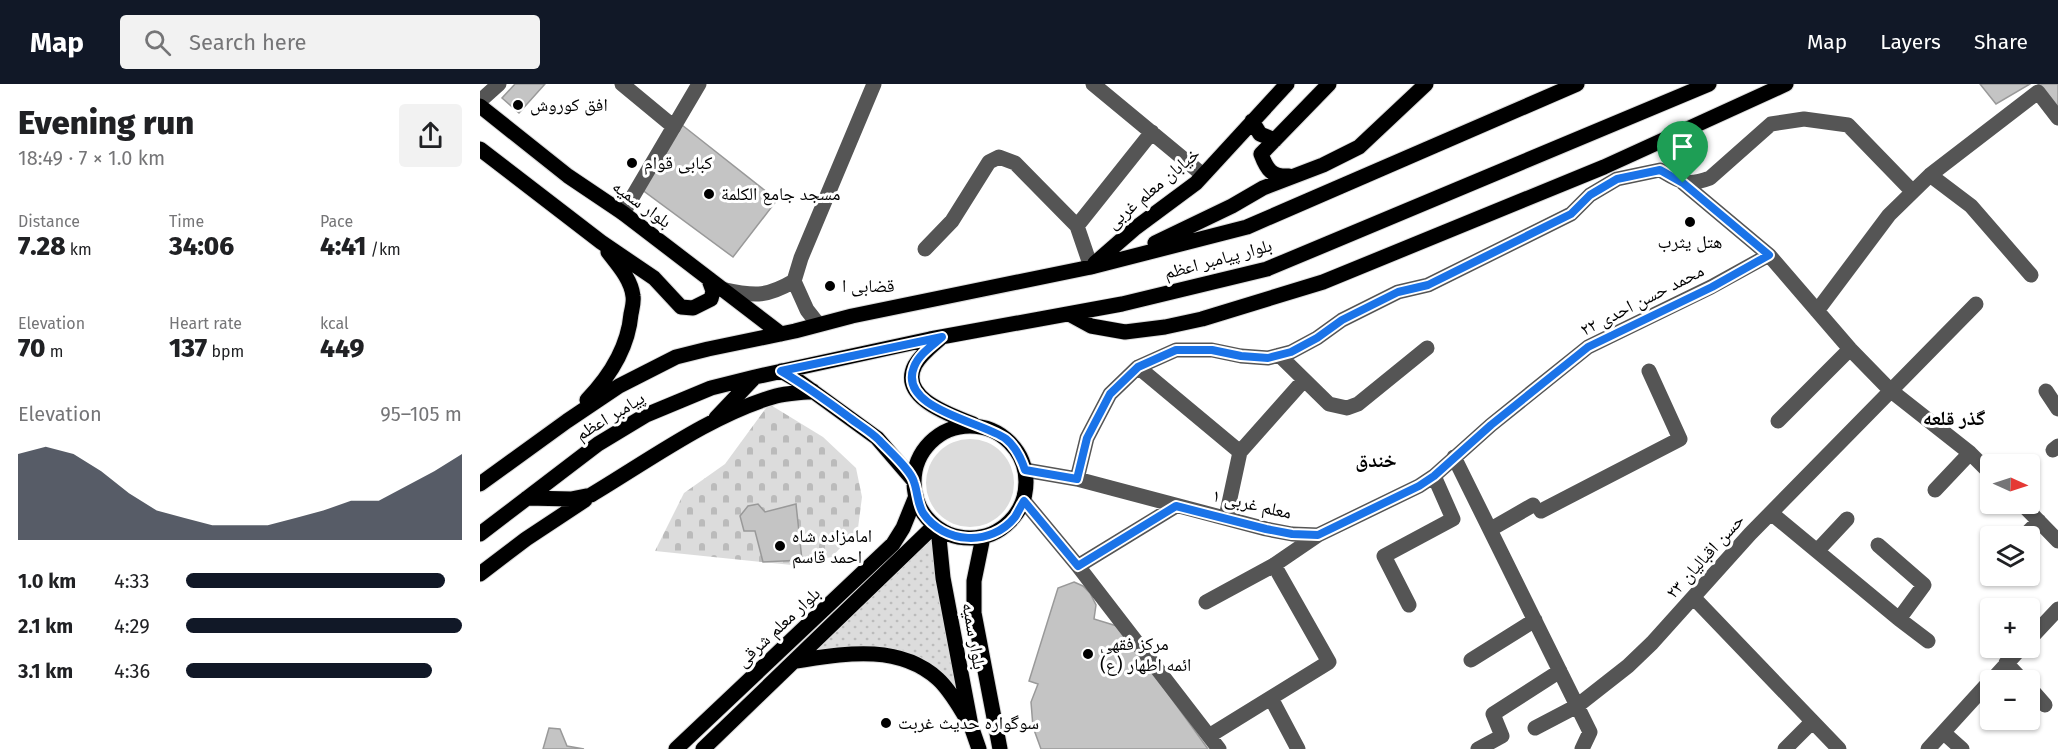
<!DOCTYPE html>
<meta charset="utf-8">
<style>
:root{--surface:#fff;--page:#f2f2f2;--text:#202124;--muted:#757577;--accent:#111827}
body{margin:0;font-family:"Fira Sans","Noto Naskh Arabic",sans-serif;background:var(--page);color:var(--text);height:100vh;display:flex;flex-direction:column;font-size:22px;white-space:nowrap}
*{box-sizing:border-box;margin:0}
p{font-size:20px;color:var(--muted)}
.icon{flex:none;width:33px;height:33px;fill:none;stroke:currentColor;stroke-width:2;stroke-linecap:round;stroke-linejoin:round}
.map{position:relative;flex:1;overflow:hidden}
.side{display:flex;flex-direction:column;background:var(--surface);width:480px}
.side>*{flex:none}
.needle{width:39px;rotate:93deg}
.fabs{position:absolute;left:1500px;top:370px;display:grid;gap:12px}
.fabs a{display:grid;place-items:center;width:60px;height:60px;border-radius:6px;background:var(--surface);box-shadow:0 2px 4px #0004;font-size:30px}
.pin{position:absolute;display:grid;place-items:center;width:51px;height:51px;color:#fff;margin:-62px -26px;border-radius:50% 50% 50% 0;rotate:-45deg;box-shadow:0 0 6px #0007}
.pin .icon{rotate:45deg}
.round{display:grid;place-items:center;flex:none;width:63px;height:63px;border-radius:6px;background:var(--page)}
.overview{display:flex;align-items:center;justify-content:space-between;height:102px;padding:0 18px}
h1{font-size:33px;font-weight:800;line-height:45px}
.figures{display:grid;grid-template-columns:repeat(3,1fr);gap:9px;height:102px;padding:6px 18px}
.figures div{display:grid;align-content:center}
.figures b{font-size:26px;font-weight:800}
.figures small{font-size:16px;font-weight:400}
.figures p{font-size:16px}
.chart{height:168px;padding:12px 18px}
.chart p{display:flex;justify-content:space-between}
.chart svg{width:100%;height:108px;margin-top:6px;fill:var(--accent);opacity:.7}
ul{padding:0 18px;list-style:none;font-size:20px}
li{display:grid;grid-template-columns:96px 72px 1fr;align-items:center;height:45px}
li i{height:15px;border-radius:8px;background:var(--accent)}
header{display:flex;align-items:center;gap:36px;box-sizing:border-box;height:84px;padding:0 30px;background:var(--accent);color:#fff}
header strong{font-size:28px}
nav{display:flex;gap:33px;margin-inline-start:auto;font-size:21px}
.search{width:420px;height:54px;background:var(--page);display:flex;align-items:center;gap:15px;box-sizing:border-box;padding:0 21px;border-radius:6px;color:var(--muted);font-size:22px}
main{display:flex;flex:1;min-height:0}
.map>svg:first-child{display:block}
</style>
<header>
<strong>Map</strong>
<div class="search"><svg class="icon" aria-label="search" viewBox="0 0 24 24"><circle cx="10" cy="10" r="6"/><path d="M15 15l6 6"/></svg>Search here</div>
<nav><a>Map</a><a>Layers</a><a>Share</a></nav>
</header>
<main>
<section class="side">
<div class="overview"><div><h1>Evening run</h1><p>18:49 · 7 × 1.0 km</p></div><a class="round"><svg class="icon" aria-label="share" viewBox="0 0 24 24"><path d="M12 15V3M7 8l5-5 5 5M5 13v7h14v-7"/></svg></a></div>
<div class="figures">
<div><p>Distance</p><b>7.28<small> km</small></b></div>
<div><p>Time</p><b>34:06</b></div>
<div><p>Pace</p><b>4:41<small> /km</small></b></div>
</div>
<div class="figures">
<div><p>Elevation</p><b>70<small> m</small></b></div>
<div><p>Heart rate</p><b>137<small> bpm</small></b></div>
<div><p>kcal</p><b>449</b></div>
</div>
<div class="chart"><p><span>Elevation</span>95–105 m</p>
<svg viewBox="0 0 160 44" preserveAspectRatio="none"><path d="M0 44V9L10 6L20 9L30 16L40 25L50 32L60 35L70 38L80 38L90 38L100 35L110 32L120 28L130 28L140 22L150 16L160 9V44z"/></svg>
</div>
<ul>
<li><b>1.0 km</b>4:33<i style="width:94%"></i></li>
<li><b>2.1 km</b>4:29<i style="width:100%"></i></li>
<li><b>3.1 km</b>4:36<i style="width:89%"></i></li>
</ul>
</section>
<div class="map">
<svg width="1578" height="665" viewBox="0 0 1578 665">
<defs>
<pattern id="cemetery-stones" width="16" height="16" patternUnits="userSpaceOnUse" patternTransform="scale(1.5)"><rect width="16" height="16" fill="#dcdcdc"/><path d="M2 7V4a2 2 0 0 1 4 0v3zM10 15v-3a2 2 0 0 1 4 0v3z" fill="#bbb"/></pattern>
<pattern id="park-dots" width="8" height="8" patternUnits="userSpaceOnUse" patternTransform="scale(1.5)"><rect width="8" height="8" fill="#dcdcdc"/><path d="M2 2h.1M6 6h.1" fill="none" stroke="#bbb" stroke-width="1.8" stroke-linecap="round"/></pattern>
</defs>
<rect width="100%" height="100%" fill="#fff"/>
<!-- grass -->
<path fill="#dcdcdc" d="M446 399a44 44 0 1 1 88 0a44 44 0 1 1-88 0Z"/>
<!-- cemetery -->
<path fill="url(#cemetery-stones)" d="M289,320L343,353L376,384L382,413L378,444L352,473L312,481L175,467L204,409L245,380Z"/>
<!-- park -->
<path fill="url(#park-dots)" d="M456,444L491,642L472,612L416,573L316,577Z"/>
<!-- building -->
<path fill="#c4c4c4" stroke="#999" stroke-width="1.5" d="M35,0H65L39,29L22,14Z
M1500,0H1550L1516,20Z
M1558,0H1578V25Z
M202,41L297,116L253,173L161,105Z
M278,420L285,428L316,420L322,476L283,478L275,447H264L260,432L268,422Z
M594,498L603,502L610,509L616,521L614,535L640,543L728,665H561L553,643L551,618L558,600L549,597L578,504Z
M69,644L80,645L87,662L104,665H63Z"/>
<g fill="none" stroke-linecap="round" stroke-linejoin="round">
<!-- major casing -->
<g stroke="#dbdbdb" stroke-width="17">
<path id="major" d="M0,22L88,92L143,129L301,250
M772,37L780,50L795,56
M0,65L121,158L174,194L201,223L213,224L231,215L233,207L229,196
M809,92C792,93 787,86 781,70L849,0
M675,159L752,122L783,104L843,81L879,63L946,0
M615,179L654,145L716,99L807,0
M589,230L611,242L645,248L685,243L722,235L843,198L1124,83L1306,0
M461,254C452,262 441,270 435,281C418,314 471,331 493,340
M301,287L320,298L397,354L434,397
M107,316C130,292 148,264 151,230C152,225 154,218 153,212C151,195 138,181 128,168
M236,334L273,295
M434 398a56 56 0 1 1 112 0a56 56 0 1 1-112 0Z
M0,400L87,337L139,302L196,273L228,265L315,247L372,232L611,183L767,143L1097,0
M47,414L91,415L111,411C168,377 232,330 296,312C307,309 321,309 333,307
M458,444L463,494L491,642L499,665
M0,450L118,360L166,331L231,304L275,293L450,255L642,220L787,185L1229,0
M503,453L494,497V529L520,665
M0,490L46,455L105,416
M316,577C363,570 418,559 458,595C469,605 477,619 485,632
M196,665L413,460L423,444L436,412
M223,665L454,442"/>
</g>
<!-- minor -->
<path stroke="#555" stroke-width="15" d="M142,0L194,43
M613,0L723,91
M0,17L19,0
M1450,91L1491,122L1551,191
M1203,99L1289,171
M143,129L219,0
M597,142L672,48
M445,165L472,137L509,78L519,73L535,79L597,142L611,183
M314,197L321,174L394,0
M314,197L327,226L338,240
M241,205C273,212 285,214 314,197
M1337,227L1409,131L1450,91L1558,8L1578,34
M799,271L849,320L867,324L878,320L947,264
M658,283L760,368
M1566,307L1578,325
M1298,337L1370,265
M1573,366L1578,362
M974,373L1110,648L1102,665
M545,386L597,395L786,445L812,450L838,451L939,402L954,392L1011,341L1108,263L1231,203L1289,171L1370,265L1410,306L1490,369L1510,389
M597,395L607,354L630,310L658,283L696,266H732L761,272L788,274L811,268L837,254L862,236L918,208L948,201L1091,130L1110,111L1137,95L1180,86C1200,98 1206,103 1230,94L1291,40L1324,35L1368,41L1432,107
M1455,406L1490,369
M544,417L598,482L739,665
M1542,420L1578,457
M1061,427L1200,355L1169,287
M1291,429L1419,535
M746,433L760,368L824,296
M1011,445L1053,421
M1543,453L1559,437
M1398,461L1444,501L1419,535L1448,557
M1337,467L1367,435
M598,482L696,422
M1214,514L1359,665
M726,518L794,481L838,451
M929,521L904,472L973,435L954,392
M1550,555L1578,525
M991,576L1055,536
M1526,579L1543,597
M1511,597L1541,564
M1550,604L1565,621
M791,614L818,665
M1055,644L1097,622L1148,582L1172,559L1270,450L1496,220
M1464,649L1482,665
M729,652L849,578L794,481
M998,665L1022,652L1013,630L1080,587
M1305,665L1331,639
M1448,665L1510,597"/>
<!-- major -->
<use href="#major" stroke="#000" stroke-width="15"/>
</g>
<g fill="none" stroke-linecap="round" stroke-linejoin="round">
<!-- route casing -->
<g stroke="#fff" stroke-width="12">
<path id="route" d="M1180,86L1203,99L1289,171L1232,203L1108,263L1011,341L954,392L939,402L838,451L812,450L786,445L696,422L598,482L544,417C541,422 538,428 535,433C511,463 464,460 443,429C437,419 438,409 434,398C431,386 408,366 399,356C391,348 379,341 370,334C347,317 325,301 301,287L462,253C453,261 439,270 434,283C417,325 504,338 526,355C536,363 541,374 545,386L597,395L607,354L630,310L658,283L696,266H732L761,272L788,274L811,268L837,254L862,236L918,208L948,201L1091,130L1110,111L1137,95Z"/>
</g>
<!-- route -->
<use href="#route" stroke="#1a73e8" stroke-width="8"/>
</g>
<!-- markers -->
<g fill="#000" stroke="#fff" stroke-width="2">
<circle cx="38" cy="21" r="6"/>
<circle cx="152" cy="79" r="6"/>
<circle cx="229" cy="110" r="6"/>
<circle cx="1210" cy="138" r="6"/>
<circle cx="350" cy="202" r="6"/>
<circle cx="300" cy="462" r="6"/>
<circle cx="608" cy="570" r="6"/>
<circle cx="406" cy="639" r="6"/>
</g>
<g text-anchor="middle" stroke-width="6" stroke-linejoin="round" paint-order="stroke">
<!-- poi labels -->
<g font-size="18" fill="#000" stroke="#fff" text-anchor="start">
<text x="50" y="27">افق کوروش</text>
<text x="164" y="85">کبابی قوام</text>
<text x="241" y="116">مسجد جامع الکلمة</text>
<text x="1210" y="164" text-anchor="middle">هتل یثرب</text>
<text x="362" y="208">قضابی ا</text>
<text x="312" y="458">امامزاده شاه<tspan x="312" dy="21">احمد قاسم</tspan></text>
<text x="620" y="566">مرکز فقهی<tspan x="620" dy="21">ائمه اطهار (ع)</tspan></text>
<text x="418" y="645">سوگواره حدیث غربت</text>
</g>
<!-- street labels -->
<g font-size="18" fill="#000" stroke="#fff">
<text transform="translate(673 104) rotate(-40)" y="6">خیابان معلم غربی</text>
<text transform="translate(162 120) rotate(36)" y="6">بلوار سمیه</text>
<text transform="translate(738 175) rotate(-15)" y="6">بلوار پیامبر اعظم</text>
<text transform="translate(1162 216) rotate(-27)" y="6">۲۲ محمد حسن احدی</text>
<text transform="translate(130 332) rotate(-31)" y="6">پیامبر اعظم</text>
<text transform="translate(772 420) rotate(13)" y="6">معلم غربی ۱</text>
<text transform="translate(1225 472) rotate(-48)" y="6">۲۳ حسن اقبالیان</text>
<text transform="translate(298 543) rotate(-43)" y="6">بلوار معلم شرقی</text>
<text transform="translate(494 552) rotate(80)" y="6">بلوار سمیه</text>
</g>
<!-- neighbourhood labels -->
<g font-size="20" font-weight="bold" fill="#000" stroke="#fff">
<text x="1474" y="341">گذر قلعه</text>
<text x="896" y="383">خندق</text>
</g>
</g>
</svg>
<div class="fabs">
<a><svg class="needle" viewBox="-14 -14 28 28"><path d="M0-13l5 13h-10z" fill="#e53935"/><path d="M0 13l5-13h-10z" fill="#757577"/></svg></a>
<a><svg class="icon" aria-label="layers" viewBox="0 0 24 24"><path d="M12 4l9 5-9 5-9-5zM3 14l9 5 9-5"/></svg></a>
<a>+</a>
<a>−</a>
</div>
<div class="pin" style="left:1203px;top:99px;background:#1e9e55"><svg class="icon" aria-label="arrive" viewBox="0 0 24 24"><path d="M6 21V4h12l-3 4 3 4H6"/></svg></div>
</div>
</main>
